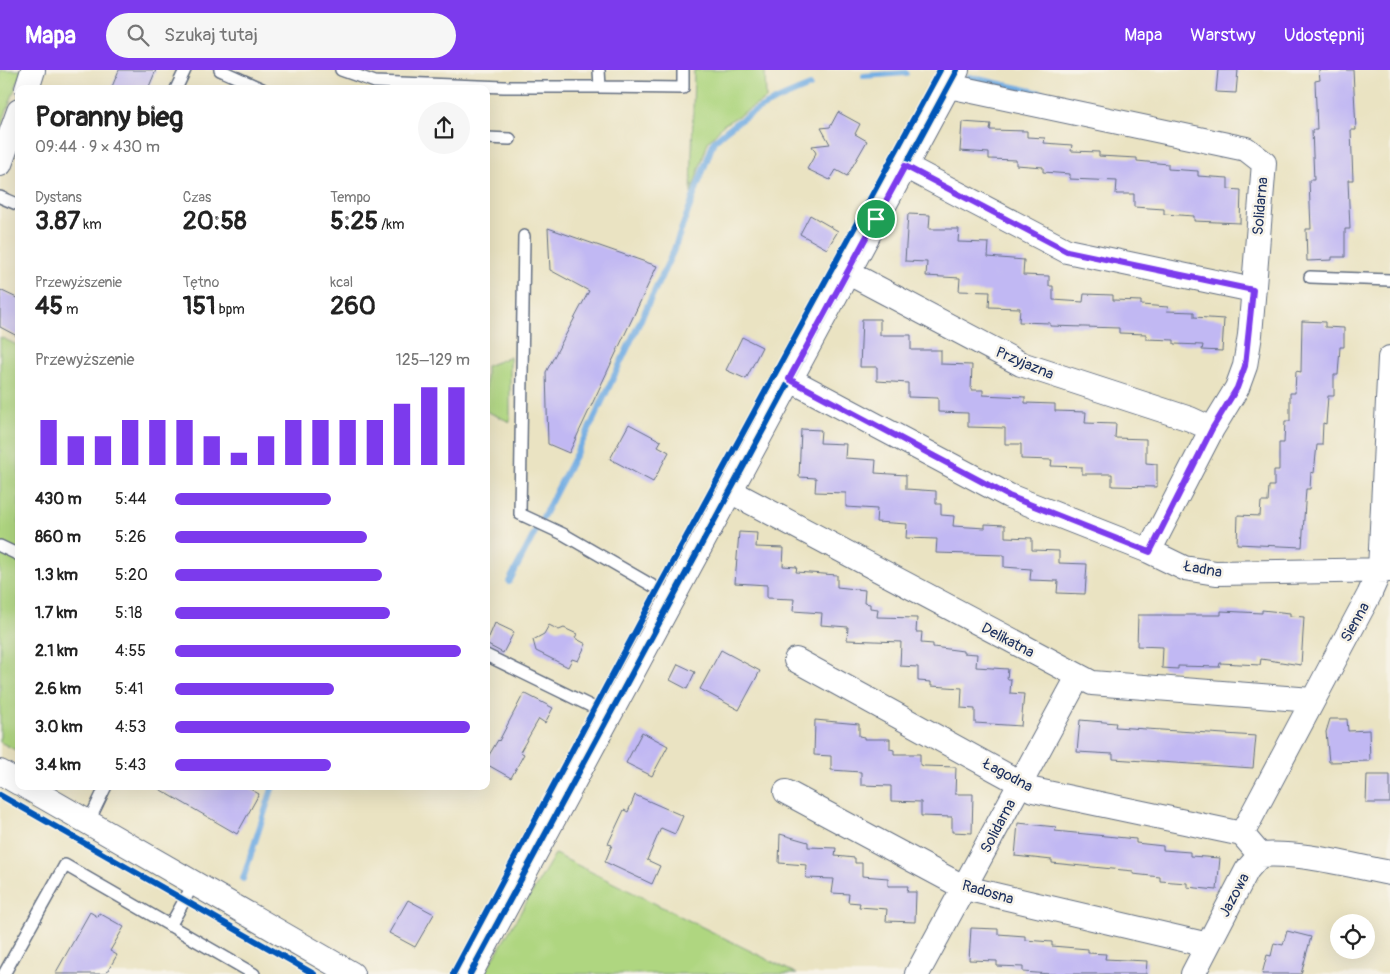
<!DOCTYPE html>
<html lang="pl">
<meta charset="utf-8">
<style>
:root{--surface:#fff;--page:#f6f6f6;--text:#222;--muted:#767676;--accent:#7c3aed}
body{margin:0;font-family:Pangolin,sans-serif;background:var(--page);color:var(--text);height:100vh;display:flex;flex-direction:column;font-size:19px;white-space:nowrap}
*{box-sizing:border-box;margin:0}
p{font-size:16px;color:var(--muted)}
.icon{flex:none;width:28px;height:28px;fill:none;stroke:currentColor;stroke-width:2;stroke-linecap:round;stroke-linejoin:round}
.map{position:relative;flex:1;overflow:hidden}
.details{position:absolute;left:15px;top:15px;width:475px;height:705px;display:flex;flex-direction:column;background:var(--surface);border-radius:10px;box-shadow:0 5px 20px #0002}
.details>*{flex:none}
.buttons{position:absolute;left:1330px;top:844px;display:grid;gap:10px}
.buttons a{display:grid;place-items:center;width:45px;height:45px;border-radius:50%;background:var(--surface);box-shadow:0 5px 20px #0002;font-size:25px}
.pin{position:absolute;display:grid;place-items:center;width:42px;height:42px;color:#fff;margin:-21px;border:2px solid #fff;border-radius:50%;box-shadow:0 1px 5px #0007}
.round{display:grid;place-items:center;flex:none;width:52px;height:52px;border-radius:26px;background:var(--page)}
.overview{display:flex;align-items:center;justify-content:space-between;height:85px;padding:0 20px}
h1{font-size:28px;font-weight:700;line-height:38px}
.stats{display:grid;grid-template-columns:repeat(3,1fr);gap:8px;height:85px;padding:5px 20px}
.stats div{display:grid;align-content:center}
.stats b{font-size:25px;font-weight:700}
.stats small{font-size:14px;font-weight:400}
.stats p{font-size:14px}
.chart{height:140px;padding:10px 20px}
.chart p{display:flex;justify-content:space-between}
.chart svg{width:100%;height:90px;margin-top:5px;stroke:var(--accent);stroke-width:6}
ul{padding:0 20px;list-style:none;font-size:16px}
li{display:grid;grid-template-columns:80px 60px 1fr;align-items:center;height:38px}
li i{height:12px;border-radius:6px;background:var(--accent)}
header{display:flex;align-items:center;gap:30px;box-sizing:border-box;height:70px;padding:0 25px;background:var(--accent);color:#fff}
header strong{font-size:24px}
nav{display:flex;gap:28px;margin-inline-start:auto;font-size:18px}
.search{width:350px;height:45px;background:var(--page);display:flex;align-items:center;gap:12px;box-sizing:border-box;padding:0 18px;border-radius:28px;color:var(--muted);font-size:19px}
.map>svg:first-child{display:block}
</style>
<header>
<strong>Mapa</strong>
<div class="search"><svg class="icon" aria-label="search" viewBox="0 0 24 24"><circle cx="10" cy="10" r="6"/><path d="M15 15l6 6"/></svg>Szukaj tutaj</div>
<nav><a>Mapa</a><a>Warstwy</a><a>Udostępnij</a></nav>
</header>
<div class="map">
<svg width="1390" height="904" viewBox="0 0 1390 904">
<rect width="100%" height="100%" fill="#f7f3e8"/>
<filter id="ink" filterUnits="userSpaceOnUse"><feTurbulence type="fractalNoise" baseFrequency=".02" numOctaves="2"/><feDisplacementMap in="SourceGraphic" scale="10" xChannelSelector="R" yChannelSelector="G"/><feConvolveMatrix kernelMatrix="1 2 1 2 8 2 1 2 1" color-interpolation-filters="sRGB"/></filter>
<filter id="wash" filterUnits="userSpaceOnUse"><feTurbulence type="fractalNoise" baseFrequency=".0096" numOctaves="4" result="noise"/><feDisplacementMap in="SourceGraphic" scale="20" xChannelSelector="R" yChannelSelector="G"/><feGaussianBlur stdDeviation="1.12" result="paint"/><feColorMatrix in="noise" values="0 0 0 0 0 0 0 0 0 0 0 0 0 0 0 0 0 1.4 0 .05"/><feComposite in="paint" operator="in"/></filter>
<g filter="url(#wash)">
<rect width="100%" height="100%" fill="#eae3c2"/>
<!-- green -->
<path fill="#afd680" stroke="#65826f" d="M0,0H22L0,59Z
M694,0H765L766,29L723,55L708,72L691,124Z
M0,267L19,276V682L0,672Z
M510,287V352L486,341V296Z
M555,784L797,904H484Z"/>
<g fill="none" stroke-linecap="round" stroke-linejoin="round">
<!-- stream -->
<path stroke="#73ade3" stroke-width="6" d="M864,6L906,3
M969,7L1082,32
M509,512L590,357L673,182L714,71C744,43 773,31 810,16
M243,809L273,716"/>
</g>
<g id="blocks">
<!-- building -->
<path fill="#c1b8f3" d="M119,0H156L148,19H111Z
M1218,0H1238L1236,23L1216,22Z
M1319,0H1353L1356,60H1351L1353,110H1348L1350,159H1345V187H1332V190L1307,191L1306,159H1311L1309,110H1314L1312,60H1317L1315,11L1320,10Z
M838,42L860,54L855,64L867,71L847,106L836,100L830,110L807,99L816,83L812,76L830,74L821,58L830,57Z
M962,52L991,54L990,60L1027,61V67L1045,68L1044,73L1072,75L1071,81L1099,82V86L1137,88V91L1168,94V99L1198,101V106L1228,108V119L1241,120L1240,153L1194,151V146L1164,144V139L1134,137V124H1116L1117,111L1070,109V104L1043,102V97L1016,95V90L989,89V83L960,81Z
M908,144L930,145L929,159H959L958,172L989,173L988,187L1024,190L1023,205L1049,206V216H1053V230L1083,232L1084,224L1113,225V230L1141,231V235L1168,237L1167,241L1194,242V247L1224,249L1222,281L1202,280L1203,275L1174,274V270L1146,269V264L1119,263V258L1050,256V253L1019,252L1020,238L989,237L990,222L959,221L960,208L926,206L927,192L905,191Z
M810,145L838,161L827,179L800,164Z
M548,158L657,196L569,383L548,374L546,302L589,221L550,200Z
M0,220L19,229V267L0,257Z
M862,249H880V265H911V280H941V294L972,295L971,320H983V325L1025,327V333L1055,334V341L1086,342L1085,353L1116,354L1115,368L1146,369V393L1157,394V417L1112,416V404H1082V397L1051,396L1052,390L1021,389V374H1005V358L968,357V343L938,342V328L908,327V313L877,311V297H860Z
M1302,251L1325,252V257L1344,258V277H1340L1338,305H1334V326H1328L1326,354L1323,353L1322,375H1317L1314,403L1311,402L1310,419H1306L1302,477L1237,474L1238,445L1260,446L1261,432H1268L1269,416H1274V400H1279V373H1284L1285,351H1290V323H1295L1296,301L1301,302Z
M742,267L762,277L746,309L726,300Z
M629,354L661,371L658,376L669,382L653,412L610,389Z
M801,359L821,360L820,373L846,374L845,388L876,390L875,403L906,405V419L936,421V434H941V445L954,446L953,456L985,458V454L1005,455V467L1032,468V480L1059,481V493L1087,494L1085,524L1057,523L1058,511L1030,510L1031,499L1004,497V485L936,483L937,469L906,468L907,454L876,452L877,439L846,437V423L815,422L816,408L799,407Z
M739,462L757,463L756,477L784,478L783,496L797,497L796,502L837,505V517L865,520L864,533L870,534V538L878,539L877,547L917,548L916,562H922L921,573L933,574V577L963,581V583L977,584L976,597L1008,599L1007,609H1011L1010,623L1024,624L1021,656L975,653V639L961,638L962,618L931,616V612L918,611V597L900,596L901,572L847,570L848,557L821,555L822,543L793,541L794,529L767,528V515L735,513Z
M1262,540L1290,543V546L1304,547L1301,595L1261,589L1260,595L1220,593L1219,597L1178,596V599L1162,598L1163,577L1137,576L1138,545H1221V541L1262,543Z
M495,553L514,562L503,583L486,574Z
M549,555L559,560L564,558L577,564L575,568L586,574L578,591L572,589L568,597L536,581L533,570L544,564Z
M721,580L760,601L739,640L700,619Z
M678,594L695,602L687,619L670,610Z
M524,623L553,638L545,653L539,649L520,682L524,684L511,708L486,694V690L498,670L499,671Z
M1330,649H1347L1348,661L1369,660L1370,691L1329,692L1326,662Z
M815,650L859,654V666L864,667V669H890V679L894,680V684H920V695L924,696L956,697L955,724H973L972,763L952,762V747L921,746V732L891,731V716L861,715V702L831,700V686L814,685Z
M1080,650L1116,653L1115,657L1256,666L1253,698L1113,689V684L1077,682Z
M642,662L668,676L652,706L626,693Z
M1367,705H1390V733H1366Z
M154,716H245L259,724L237,764Z
M635,725L683,746L675,764L661,758L647,790L660,796L652,814L605,792L612,775L608,774L624,740L628,742Z
M1018,753L1056,757L1055,761L1136,769V773L1163,776V780L1190,782V786L1220,788L1217,820L1187,817V813L1160,811V807L1133,804V801L1052,793V790L1015,786Z
M780,764L808,772V777L836,778L835,786L855,788V793H862V806L888,808V816H908L907,822H916L915,852L886,851L887,839L859,837L860,833L848,832L849,824L832,823L834,809L806,808L807,795L779,793Z
M408,830L434,844L415,877L389,863Z
M90,842L98,847L99,843L124,857L110,881L117,885L106,904H55Z
M971,858L998,859V864L1025,866V870L1052,872V876L1088,879V883L1106,884L1105,889L1147,891L1146,904H1050L1023,902V897L997,896V891L969,890Z
M1287,861L1311,867L1301,904H1262L1267,885L1271,886L1274,873L1283,875Z"/>
</g>
</g>
<g filter="url(#ink)">
<use href="#blocks" fill-opacity="0" stroke="#636e81" stroke-width="1"/>
<g fill="none" stroke-linecap="round" stroke-linejoin="round">
<!-- service casing -->
<g stroke="#636e81" stroke-width="14">
<path id="service" d="M220,0L262,19
M341,0L375,12L504,17H600L599,0
M600,17L683,18V0
M176,19L185,0
M486,68L510,69
M0,127L19,135
M524,166L520,444L563,464L672,527
M1310,207L1390,210
M0,476L19,485
M486,585L609,645
M88,753L106,716
M170,856L194,813
M4,904L65,795L254,904"/>
</g>
<!-- minor casing -->
<g stroke="#636e81" stroke-width="26">
<path id="minor" d="M949,16L1246,79L1264,93L1250,265L1245,296L1237,318L1212,359L1149,481
M27,19L33,0
M0,94L19,41
M905,96L1067,181L1253,220
M847,202L1021,294L1190,349L1212,359
M789,309L1009,426L1149,481L1184,498L1216,503L1390,500
M730,421L1092,613L1312,630
M796,590L1033,720L1242,764L1260,785
M0,702L19,713
M25,716L352,904
M786,722L965,818L1208,875
M1242,764L1369,525L1380,500L1390,288
M470,904L957,0
M917,904L1078,607
M1193,904L1247,800L1260,785C1304,782 1347,795 1390,803"/>
</g>
<!-- service -->
<use href="#service" stroke="#fff" stroke-width="11"/>
<!-- minor -->
<use href="#minor" stroke="#fff" stroke-width="24"/>
<!-- cycleway casing -->
<g stroke="#f7f3e8" stroke-width="9">
<path id="cycleway" d="M0,725L314,904
M453,904L658,519L940,0
M470,904L957,0"/>
</g>
<!-- cycleway -->
<use href="#cycleway" stroke="#0057b8" stroke-width="6"/>
</g>
</g>
<g fill="none" stroke-linecap="round" stroke-linejoin="round" filter="url(#ink)">
<!-- route casing -->
<g stroke="#fff" stroke-width="10">
<path id="route" d="M905,96L1067,181L1253,220L1245,296L1237,318L1212,359L1150,482L1009,426L789,309Z"/>
</g>
<!-- route -->
<use href="#route" stroke="#7c3aed" stroke-width="6"/>
</g>
<g text-anchor="middle" stroke-width="5" stroke-linejoin="round" paint-order="stroke">
<!-- street labels -->
<g font-size="15" fill="#1b2f5e" stroke="#f7f3e8">
<text transform="translate(1260 136) rotate(-85)" y="5">Solidarna</text>
<text transform="translate(1025 293) rotate(23)" y="5">Przyjazna</text>
<text transform="translate(1203 499) rotate(10)" y="5">Ładna</text>
<text transform="translate(1355 552) rotate(-61)" y="5">Sienna</text>
<text transform="translate(1008 570) rotate(28)" y="5">Delikatna</text>
<text transform="translate(1008 705) rotate(28)" y="5">Łagodna</text>
<text transform="translate(998 756) rotate(-62)" y="5">Solidarna</text>
<text transform="translate(988 822) rotate(16)" y="5">Radosna</text>
<text transform="translate(1234 825) rotate(-62)" y="5">Jazowa</text>
</g>
</g>
</svg>
<div class="buttons">
<a><svg class="icon" aria-label="locate" viewBox="0 0 24 24"><circle cx="12" cy="12" r="6"/><path d="M12 2v4M12 18v4M2 12h4M18 12h4"/></svg></a>
</div>
<div class="pin" style="left:876px;top:149px;background:#1e9e55"><svg class="icon" aria-label="arrive" viewBox="0 0 24 24"><path d="M6 21V4h12l-3 4 3 4H6"/></svg></div>
<section class="details">
<div class="overview"><div><h1>Poranny bieg</h1><p>09:44 · 9 × 430 m</p></div><a class="round"><svg class="icon" aria-label="share" viewBox="0 0 24 24"><path d="M12 15V3M7 8l5-5 5 5M5 13v7h14v-7"/></svg></a></div>
<div class="stats">
<div><p>Dystans</p><b>3.87<small> km</small></b></div>
<div><p>Czas</p><b>20:58</b></div>
<div><p>Tempo</p><b>5:25<small> /km</small></b></div>
</div>
<div class="stats">
<div><p>Przewyższenie</p><b>45<small> m</small></b></div>
<div><p>Tętno</p><b>151<small> bpm</small></b></div>
<div><p>kcal</p><b>260</b></div>
</div>
<div class="chart"><p><span>Przewyższenie</span>125–129 m</p>
<svg viewBox="0 0 160 44" preserveAspectRatio="none"><path d="M5 44V22M15 44V30M25 44V30M35 44V22M45 44V22M55 44V22M65 44V30M75 44V38M85 44V30M95 44V22M105 44V22M115 44V22M125 44V22M135 44V14M145 44V6M155 44V6"/></svg>
</div>
<ul>
<li><b>430 m</b>5:44<i style="width:53%"></i></li>
<li><b>860 m</b>5:26<i style="width:65%"></i></li>
<li><b>1.3 km</b>5:20<i style="width:70%"></i></li>
<li><b>1.7 km</b>5:18<i style="width:73%"></i></li>
<li><b>2.1 km</b>4:55<i style="width:97%"></i></li>
<li><b>2.6 km</b>5:41<i style="width:54%"></i></li>
<li><b>3.0 km</b>4:53<i style="width:100%"></i></li>
<li><b>3.4 km</b>5:43<i style="width:53%"></i></li>
</ul>
</section>
</div>
